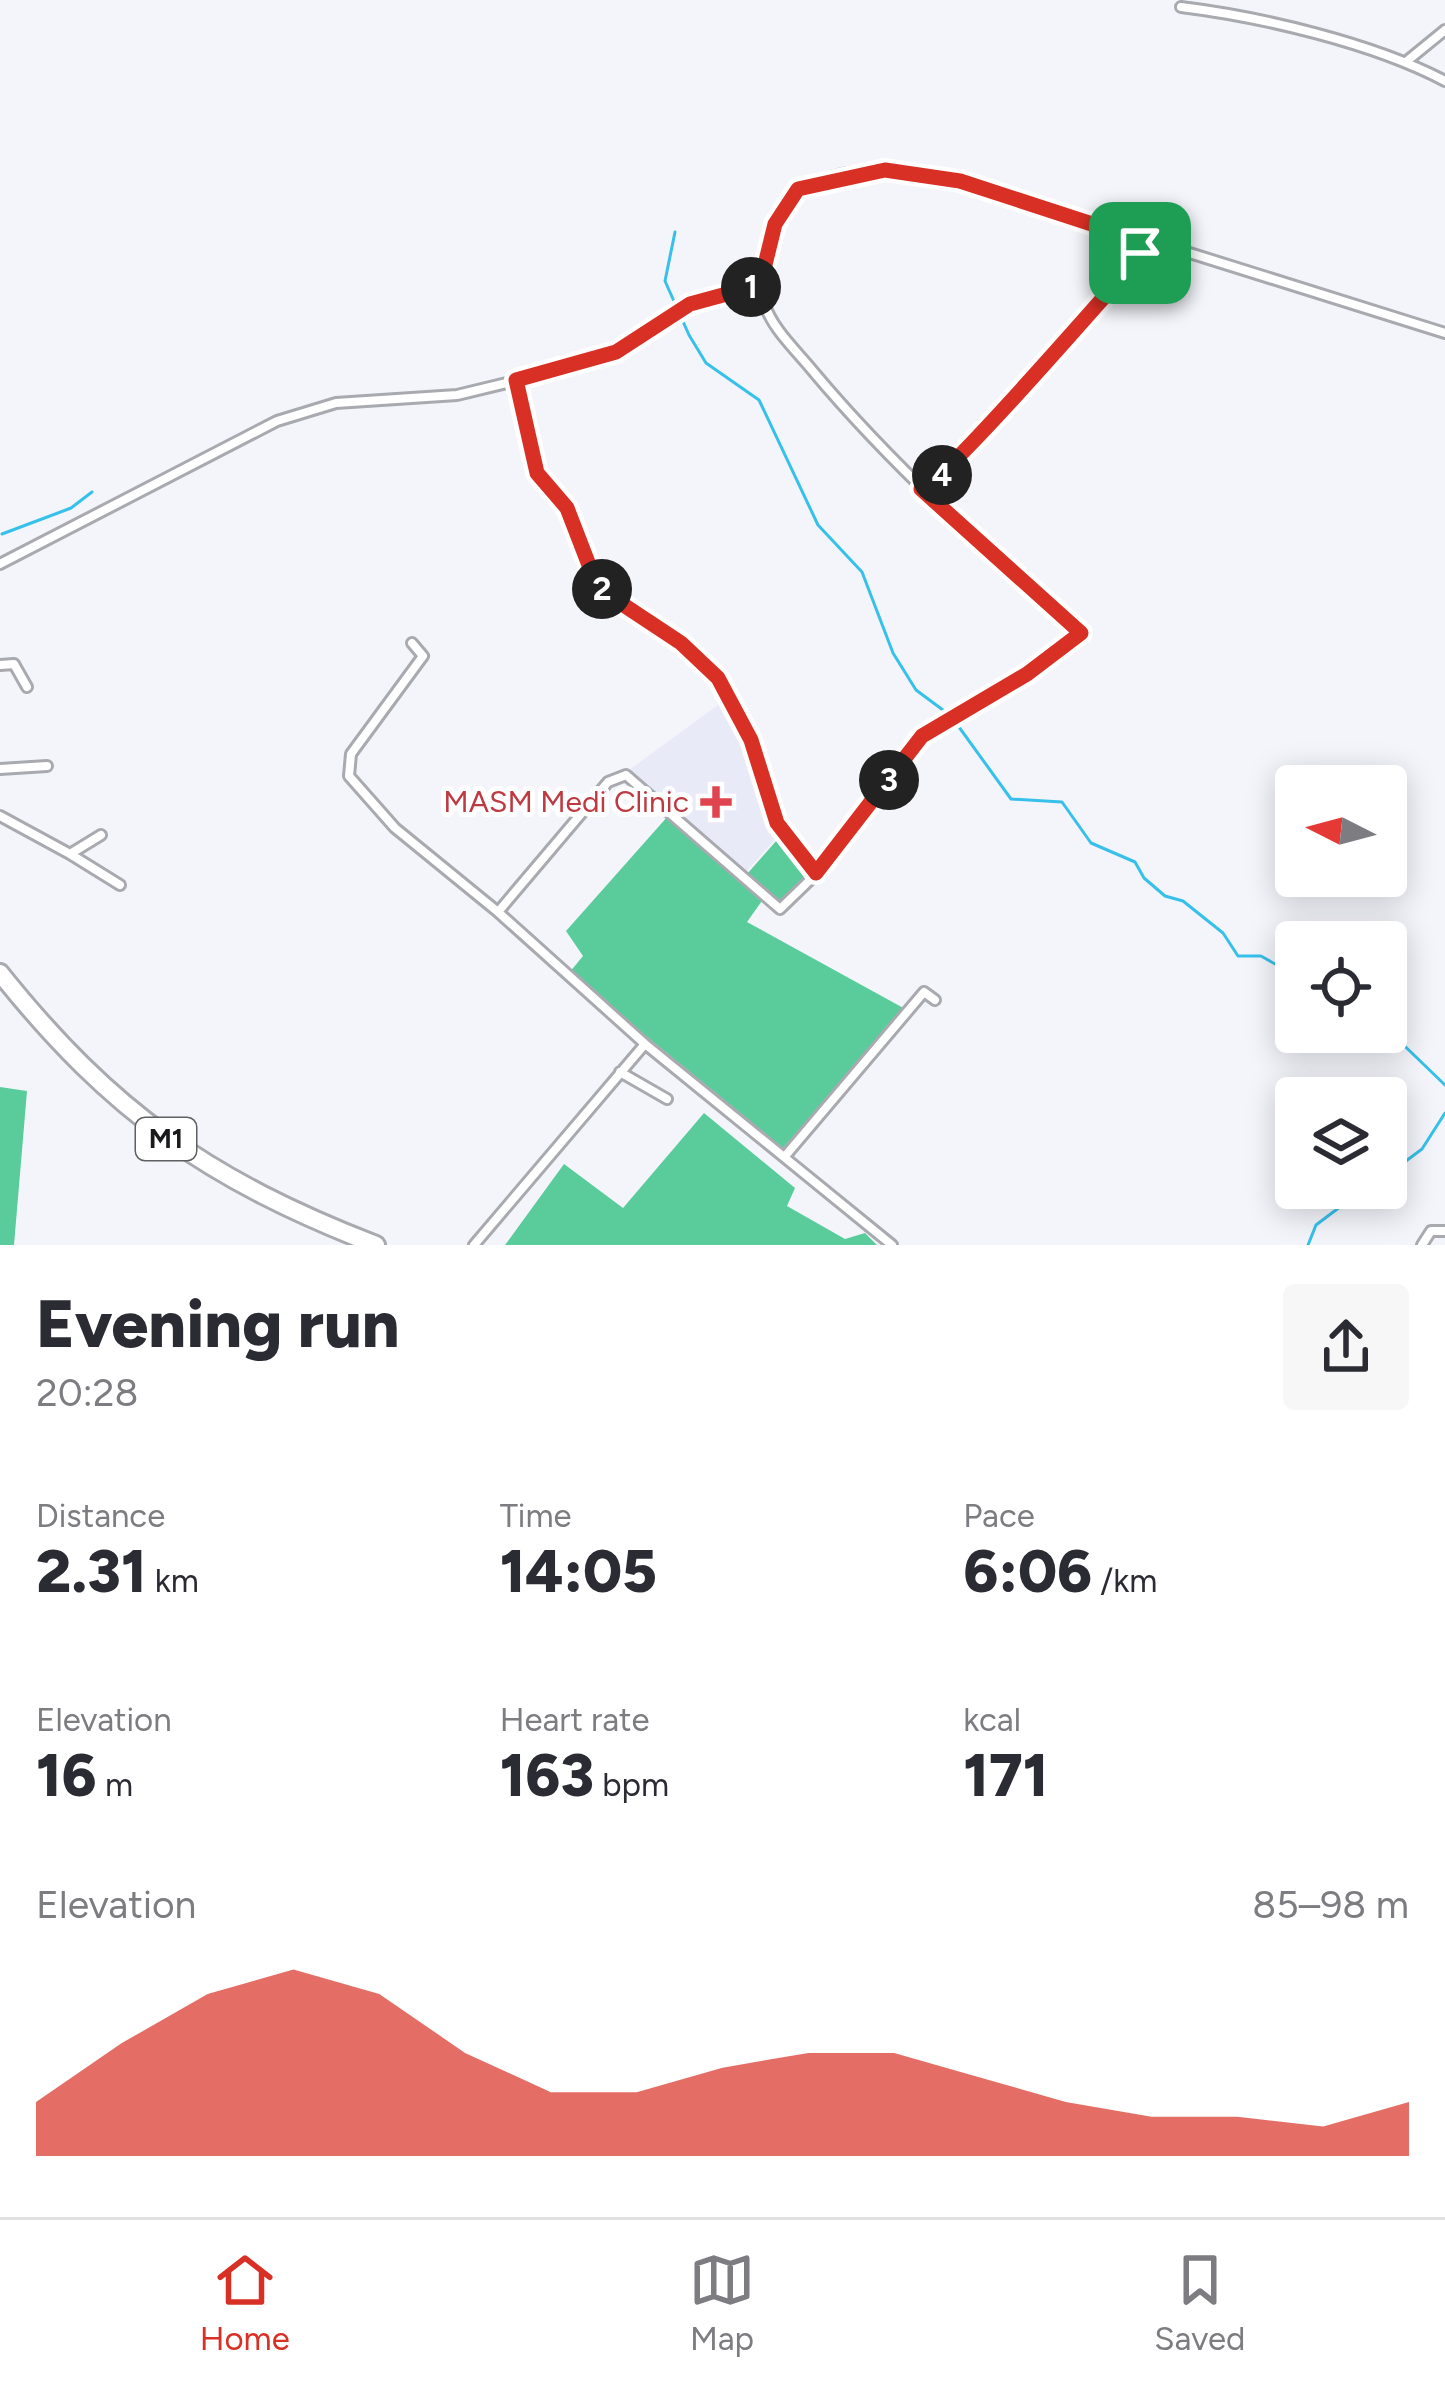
<!DOCTYPE html>
<meta charset="utf-8">
<style>
:root{--surface:#fff;--page:#f7f7f7;--text:#2b2b33;--muted:#7c7c81;--line:#e1e1e2;--accent:#d93025}
body{margin:0;font-family:Figtree,sans-serif;background:var(--page);color:var(--text);height:100vh;display:flex;flex-direction:column;font-size:45px;white-space:nowrap}
*{box-sizing:border-box;margin:0}
p{font-size:39px;color:var(--muted)}
.icon{flex:none;width:66px;height:66px;fill:none;stroke:currentColor;stroke-width:2;stroke-linecap:round;stroke-linejoin:round}
.map{position:relative;height:1245px;overflow:hidden}
.side{display:flex;flex-direction:column;background:var(--surface);flex:1}
.side>*{flex:none}
.needle{width:78px;rotate:276deg}
.fabs{position:absolute;left:1275px;top:765px;display:grid;gap:24px}
.fabs a{display:grid;place-items:center;width:132px;height:132px;border-radius:12px;background:var(--surface);box-shadow:0 6px 30px #0003;font-size:60px}
.pin{position:absolute;display:grid;place-items:center;width:102px;height:102px;color:#fff;margin:-51px;border-radius:24px;box-shadow:0 6px 18px #0006}
.km{position:absolute;width:60px;height:60px;margin:-30px;border-radius:50%;background:#222;color:#fff;font-size:33px;line-height:60px;text-align:center}
.round{display:grid;place-items:center;flex:none;width:126px;height:126px;border-radius:12px;background:var(--page)}
.head{display:flex;align-items:center;justify-content:space-between;height:204px;padding:0 36px}
h1{font-size:66px;font-weight:800;line-height:90px}
.figures{display:grid;grid-template-columns:repeat(3,1fr);gap:18px;height:204px;padding:12px 36px}
.figures div{display:grid;align-content:center}
.figures b{font-size:60px;font-weight:800}
.figures small{font-size:33px;font-weight:400}
.figures p{font-size:33px}
.chart{height:336px;padding:24px 36px}
.chart p{display:flex;justify-content:space-between}
.chart svg{width:100%;height:216px;margin-top:12px;fill:var(--accent);opacity:.7}
.menu{display:flex;justify-content:space-around;align-items:center;height:168px;border-top:3px solid var(--line);background:var(--surface);font-size:33px;color:var(--muted)}
.menu a{display:grid;justify-items:center;gap:6px}
.menu .current{color:var(--accent)}
.map>svg:first-child{display:block}
</style>
<div class="map">
<svg width="1445" height="1245" viewBox="0 0 1445 1245">
<rect width="100%" height="100%" fill="#f4f5fb"/>
<!-- built -->
<path fill="#e8eaf8" d="M722,702L779,835L745,873L629,770Z"/>
<!-- forest -->
<path fill="#5acc9b" d="M668,816L764,898L747,922L907,1010L783,1148L569,973L583,956L566,931Z
M777,840L811,870L781,904L747,874Z
M0,1087L27,1091L14,1245H0Z
M704,1113L795,1188L787,1206L845,1239L865,1233L877,1245H505L564,1164L623,1208Z"/>
<g fill="none" stroke-linecap="round" stroke-linejoin="round">
<!-- stream -->
<path stroke="#37c0ea" stroke-width="3" d="M675,232L665,281L689,335L706,363L759,400L818,525L862,572L893,653L916,690L951,716L1011,799L1062,802L1091,843L1135,862L1144,878L1165,896L1183,901L1223,933L1238,956H1261L1296,976
M2,534L71,508L92,492
M1386,1028L1445,1085
M1386,1176L1422,1149L1445,1113
M1308,1245L1316,1225L1365,1188"/>
<!-- street casing -->
<g stroke="#a9aab0" stroke-width="14">
<path id="street" d="M1181,7C1262,17 1373,43 1445,81
M1407,61L1445,30
M516,380L537,474L567,508L594,578L610,596L681,643L718,678L750,740L777,823L815,873
M921,489C943,484 1106,293 1136,261L1144,241
M0,564L277,421L336,403L457,395L544,374L629,345L690,305L760,285
M412,643L423,656L351,754L349,776L395,828L498,912
M0,665L14,664L27,687
M0,769L47,766
M0,816L70,854L101,835
M70,854L120,885
M620,1072L667,1099
M786,1155L924,992L935,1000
M474,1245L645,1044
M892,1245L645,1044L498,912L608,782L626,775L780,909L811,879L922,737L1026,674L1081,633C986,549 893,467 812,370C795,349 773,330 764,303C755,275 765,240 780,215C812,160 891,168 947,177L1445,333
M1422,1245L1431,1231H1445"/>
</g>
<!-- highway casing -->
<g stroke="#a9aab0" stroke-width="22">
<path id="highway" d="M0,973C112,1113 209,1180 376,1245"/>
</g>
<!-- street -->
<use href="#street" stroke="#fff" stroke-width="8"/>
<!-- highway -->
<use href="#highway" stroke="#fff" stroke-width="16"/>
</g>
<g fill="none" stroke-linecap="round" stroke-linejoin="round">
<!-- route casing -->
<g stroke="#fff" stroke-width="24">
<path id="route" d="M885,170L960,181L1144,241L1136,261C1108,292 942,484 921,489L1081,633L1027,674L922,736L816,873L777,823L751,740L718,678L681,643L610,596L594,578L567,508L537,473L516,380L616,352L690,304L760,285L775,224L798,189Z"/>
</g>
<!-- route -->
<use href="#route" stroke="#d93025" stroke-width="15"/>
</g>
<!-- markers -->
<path fill="#e0444e" stroke="#fff" stroke-width="4.5" d="M710 784h12v12h12v12h-12v12h-12v-12h-12v-12h12z"/>
<g text-anchor="middle" stroke-width="10" stroke-linejoin="round" paint-order="stroke">
<!-- shield labels -->
<rect fill="#fff" stroke="#5e5f60" stroke-width="3" x="136" y="1118" width="60" height="42" rx="9"/>
<g font-size="27" font-weight="bold" fill="#191a1c">
<text x="166" y="1148">M1</text>
</g>
<!-- health labels -->
<g font-size="30" fill="#be3a42" stroke="#fff" text-anchor="end">
<text x="689" y="812">MASM Medi Clinic</text>
</g>
</g>
</svg>
<div class="fabs">
<a><svg class="needle" viewBox="-14 -14 28 28"><path d="M0-13l5 13h-10z" fill="#e53935"/><path d="M0 13l5-13h-10z" fill="#7c7c81"/></svg></a>
<a><svg class="icon" aria-label="locate" viewBox="0 0 24 24"><circle cx="12" cy="12" r="6"/><path d="M12 2v4M12 18v4M2 12h4M18 12h4"/></svg></a>
<a><svg class="icon" aria-label="layers" viewBox="0 0 24 24"><path d="M12 4l9 5-9 5-9-5zM3 14l9 5 9-5"/></svg></a>
</div>
<div class="pin" style="left:1140px;top:253px;background:#1e9e55"><svg class="icon" aria-label="arrive" viewBox="0 0 24 24"><path d="M6 21V4h12l-3 4 3 4H6"/></svg></div>
<b class="km" style="left:751px;top:287px">1</b>
<b class="km" style="left:602px;top:589px">2</b>
<b class="km" style="left:889px;top:780px">3</b>
<b class="km" style="left:942px;top:475px">4</b>
</div>
<section class="side">
<div class="head"><div><h1>Evening run</h1><p>20:28</p></div><a class="round"><svg class="icon" aria-label="share" viewBox="0 0 24 24"><path d="M12 15V3M7 8l5-5 5 5M5 13v7h14v-7"/></svg></a></div>
<div class="figures">
<div><p>Distance</p><b>2.31<small> km</small></b></div>
<div><p>Time</p><b>14:05</b></div>
<div><p>Pace</p><b>6:06<small> /km</small></b></div>
</div>
<div class="figures">
<div><p>Elevation</p><b>16<small> m</small></b></div>
<div><p>Heart rate</p><b>163<small> bpm</small></b></div>
<div><p>kcal</p><b>171</b></div>
</div>
<div class="chart"><p><span>Elevation</span>85–98 m</p>
<svg viewBox="0 0 160 44" preserveAspectRatio="none"><path d="M0 44V33L10 21L20 11L30 6L40 11L50 23L60 31L70 31L80 26L90 23L100 23L110 28L120 33L130 36L140 36L150 38L160 33V44z"/></svg>
</div>
</section>
<nav class="menu">
<a class="current"><svg class="icon" aria-label="home" viewBox="0 0 24 24"><path d="M3 11l9-7 9 7M6 9v11h12V9"/></svg>Home</a>
<a><svg class="icon" aria-label="map" viewBox="0 0 24 24"><path d="M3 6l6-2 6 2 6-2v14l-6 2-6-2-6 2zM9 4v14M15 6v14"/></svg>Map</a>
<a><svg class="icon" aria-label="saved" viewBox="0 0 24 24"><path d="M7 4h10v16l-5-4-5 4z"/></svg>Saved</a>
</nav>
